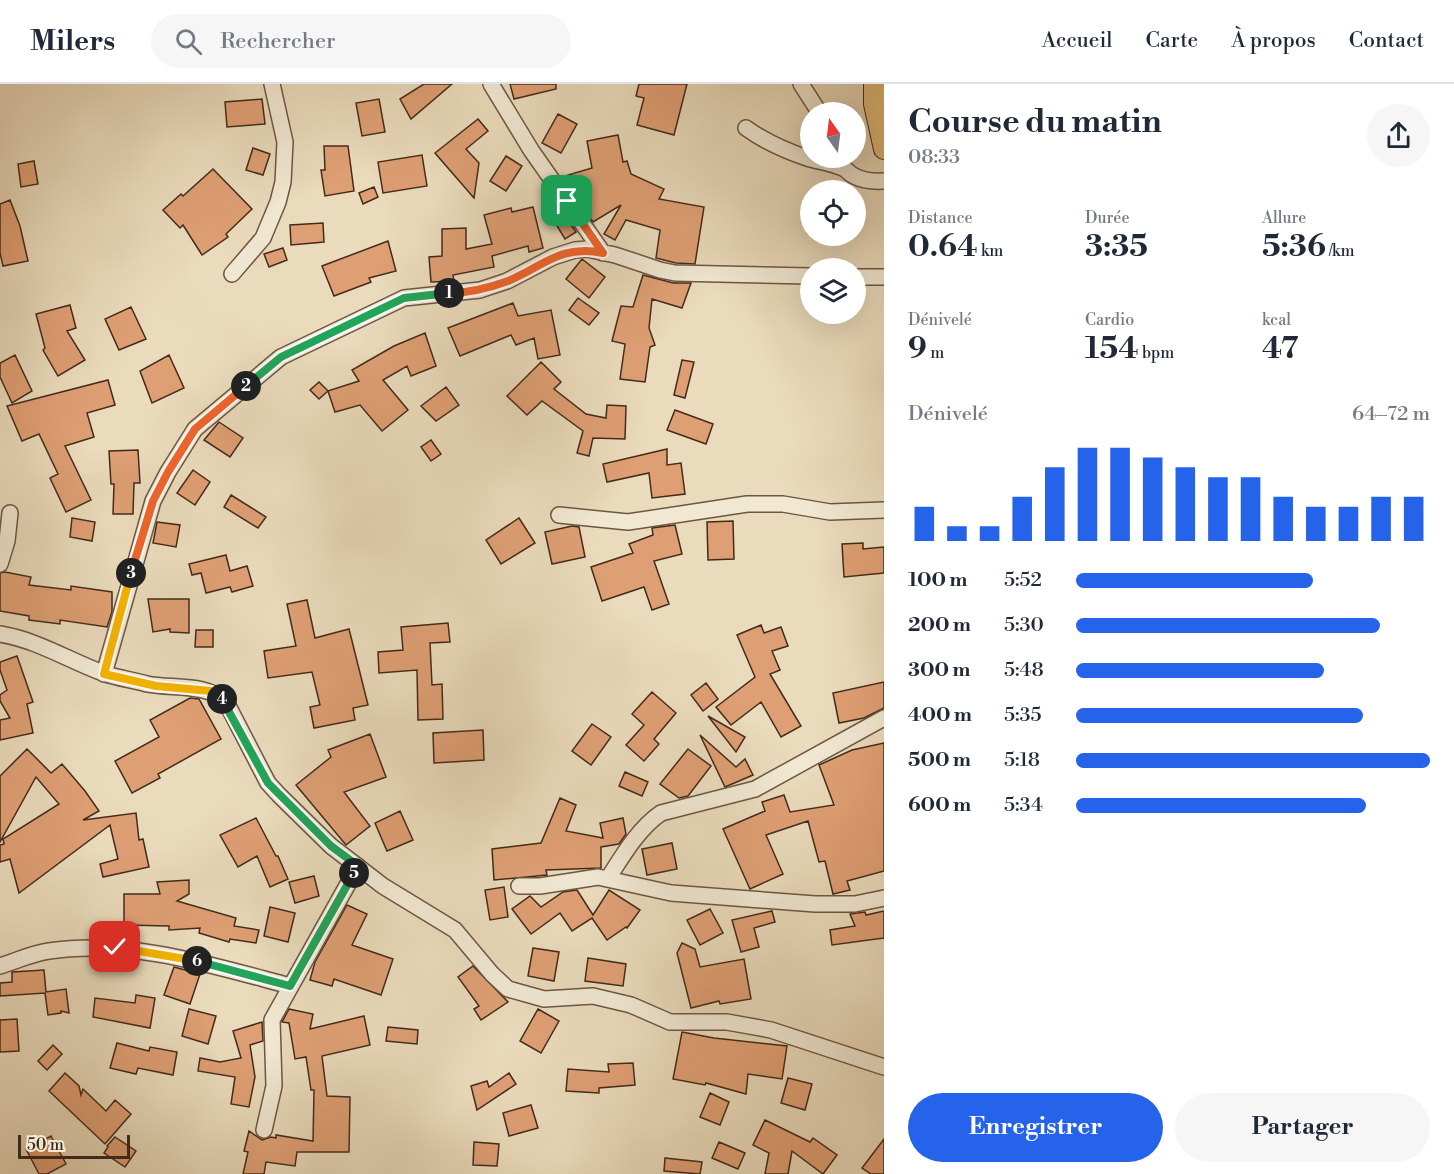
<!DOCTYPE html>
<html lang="fr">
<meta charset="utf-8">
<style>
:root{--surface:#fff;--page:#f6f6f7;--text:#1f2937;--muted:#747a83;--line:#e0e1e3;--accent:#2563eb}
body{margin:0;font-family:"Libre Bodoni",serif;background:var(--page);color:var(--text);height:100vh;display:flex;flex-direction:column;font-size:22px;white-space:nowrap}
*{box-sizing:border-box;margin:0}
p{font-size:20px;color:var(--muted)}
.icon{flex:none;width:33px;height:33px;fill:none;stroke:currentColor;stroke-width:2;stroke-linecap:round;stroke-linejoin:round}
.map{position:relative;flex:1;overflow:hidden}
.side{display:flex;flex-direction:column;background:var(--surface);width:570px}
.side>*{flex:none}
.needle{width:39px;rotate:346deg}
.buttons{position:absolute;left:800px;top:18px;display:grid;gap:12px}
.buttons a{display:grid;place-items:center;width:66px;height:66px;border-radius:50%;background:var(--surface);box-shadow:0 6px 24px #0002;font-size:30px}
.scale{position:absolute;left:18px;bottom:15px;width:112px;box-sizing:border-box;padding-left:6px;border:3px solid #432b1a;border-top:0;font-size:16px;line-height:21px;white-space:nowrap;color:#432b1a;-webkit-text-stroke:4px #f1e8d3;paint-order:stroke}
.pin{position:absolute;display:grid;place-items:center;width:51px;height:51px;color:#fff;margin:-26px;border-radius:12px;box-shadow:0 3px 9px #0006}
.km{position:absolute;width:30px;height:30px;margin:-15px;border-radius:50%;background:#222;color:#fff;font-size:16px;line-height:30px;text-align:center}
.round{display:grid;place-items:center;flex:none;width:63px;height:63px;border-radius:32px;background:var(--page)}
.summary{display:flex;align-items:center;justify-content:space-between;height:102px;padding:0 24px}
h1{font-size:33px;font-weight:800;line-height:45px}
.metrics{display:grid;grid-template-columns:repeat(3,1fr);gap:9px;height:102px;padding:6px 24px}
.metrics div{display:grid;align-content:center}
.metrics b{font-size:30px;font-weight:800}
.metrics small{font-size:16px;font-weight:400}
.metrics p{font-size:16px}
.chart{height:168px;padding:12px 24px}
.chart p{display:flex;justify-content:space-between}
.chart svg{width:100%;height:108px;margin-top:6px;stroke:var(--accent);stroke-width:6}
.action{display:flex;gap:12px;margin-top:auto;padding:12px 24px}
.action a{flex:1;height:69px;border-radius:36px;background:var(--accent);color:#fff;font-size:24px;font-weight:800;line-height:69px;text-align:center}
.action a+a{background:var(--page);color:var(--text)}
ul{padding:0 24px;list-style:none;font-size:20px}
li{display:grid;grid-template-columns:96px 72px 1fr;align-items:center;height:45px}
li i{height:15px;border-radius:8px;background:var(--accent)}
header{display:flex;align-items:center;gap:36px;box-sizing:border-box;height:84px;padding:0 30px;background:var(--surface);border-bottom:2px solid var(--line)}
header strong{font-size:28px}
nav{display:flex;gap:33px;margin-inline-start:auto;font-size:21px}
.search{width:420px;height:54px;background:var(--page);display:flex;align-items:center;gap:15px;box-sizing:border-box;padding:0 21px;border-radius:33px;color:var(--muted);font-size:22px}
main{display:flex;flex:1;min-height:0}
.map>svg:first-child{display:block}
</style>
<header>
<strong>Milers</strong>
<div class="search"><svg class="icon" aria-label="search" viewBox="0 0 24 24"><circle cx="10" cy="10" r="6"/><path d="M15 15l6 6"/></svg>Rechercher</div>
<nav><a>Accueil</a><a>Carte</a><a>À propos</a><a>Contact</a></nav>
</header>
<main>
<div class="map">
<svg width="884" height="1090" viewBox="0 0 884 1090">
<rect width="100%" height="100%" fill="#eadbbc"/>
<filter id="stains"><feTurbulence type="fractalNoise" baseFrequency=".00333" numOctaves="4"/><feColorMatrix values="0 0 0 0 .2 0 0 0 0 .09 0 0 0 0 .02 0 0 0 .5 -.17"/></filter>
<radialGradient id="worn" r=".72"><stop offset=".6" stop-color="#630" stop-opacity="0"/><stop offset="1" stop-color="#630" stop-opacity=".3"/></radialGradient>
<!-- building -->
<path fill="#df9f74" stroke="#432b1a" stroke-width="1.5" d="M424,0H452L411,35L400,15Z
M510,0H556V5L514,15Z
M639,0H687L674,51L637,41L644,14L636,12Z
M262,15L265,40L227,43L225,18Z
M379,15L385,48L362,52L356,19Z
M558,30L577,40L561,69L542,59Z
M478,35L488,47L466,65L479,79L474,114L435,69Z
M618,51L623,78L627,77L631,90L664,105L659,115L704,123L695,180L676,179L656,174L660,146L626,136L615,156L604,150L621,121L593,138L567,101L565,92L592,84L587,57Z
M324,62H348L354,107L325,112L321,86H325Z
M253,64L270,70L263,91L246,86Z
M422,71L427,102L383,109L378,78Z
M506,72L522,82L506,107L490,97Z
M34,77L38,100L21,103L18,80Z
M213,85L252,125L226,150L228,153L202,171L183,141L180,144L163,126L181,110L183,112Z
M374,103L378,113L363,120L359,109Z
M10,116L20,142L28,177L3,182L0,169V120Z
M533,123L543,164L529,168L528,162L492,172L494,183L453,191L454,197L431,198L429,173L442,172V145L466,144V165L492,160L484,131L511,124L512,128Z
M561,126L576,148L565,155L551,132Z
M323,139L324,158L291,161L290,141Z
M388,157L396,187L369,194L371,198L334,212L322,182Z
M283,164L287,176L269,183L264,170Z
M582,175L605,193L589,214L566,195Z
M643,191L673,199H691L682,224L652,215L649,244L655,261L650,263L645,298L620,295L625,260L612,257L621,222L633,223Z
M578,214L599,229L589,241L569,226Z
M513,219L518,232L551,226L560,271L538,275L534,254L516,261L511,251L460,272L448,244Z
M70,221L76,244L67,247L85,276L58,292L43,266L45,264L36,230Z
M131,223L146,255L119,266L105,235Z
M425,249L436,282L411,292L407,282L383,296L408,326L382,347L360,321L335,328L328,307L319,315L310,306L319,298L328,307L359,297L352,286L394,262Z
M15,271L32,307L12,319L0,293V279Z
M169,271L184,304L152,319L140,287Z
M682,276L694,278L685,314L674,311Z
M541,278L561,298L554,305L586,330L606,334L607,321L626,322L625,355L593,354L589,372L577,369L583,347L542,317L527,331L507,312Z
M108,296L115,321L87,329L94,353L65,362L91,416L66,428L50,394L58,390L39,350L22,357L7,322Z
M446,303L459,321L436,337L421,322Z
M675,326L713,340L706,360L667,346Z
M219,338L243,354L230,373L204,356Z
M431,356L441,370L431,377L421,363Z
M667,365V381L681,379L685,410L652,414L649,389L607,398L603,380Z
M138,366L140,399H134L133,430H113L114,400H111L109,367Z
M193,386L210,398L195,421L177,409Z
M231,411L266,433L258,444L224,423Z
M72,434L95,438L92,457L70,453Z
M519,434L535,459L501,480L486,456Z
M733,437L734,475L708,476L707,438Z
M157,438L180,441L176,463L153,459Z
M675,441L682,470L654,477L669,520L652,526L644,503L602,517L591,483L633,469L629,460L653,451L652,444Z
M572,442L579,443L585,473L552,480L545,448Z
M863,459V465L884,463V489L844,493L842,460Z
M226,471L230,487L247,482L253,502L232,508L230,503L206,509L201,489L192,491L189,480Z
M5,488L31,493L29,501L71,506V502L112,508V528L107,543L60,536V540L29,536V532L0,527V489Z
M148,515H189V549L170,548V545L153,548Z
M307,516L315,554L349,545L368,621L353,624L355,636L314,644L310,623L320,621L312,588L268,594L264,567L296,562L287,520Z
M448,539L450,558L430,559L432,601L442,600L443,635L418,636L417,586L379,589L378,568L403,566L401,543Z
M761,541L764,549L781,543L788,562L772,567L780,586L770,590L801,642L781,653L761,618L731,641L716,623L755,593L737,551Z
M196,546H213V563H195Z
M17,572L33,618L27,620L33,649L0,656V636L10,634L0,617V611L7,606L0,586V578Z
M884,598V624L864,634L839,639L833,609Z
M706,599L718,615L703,627L691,611Z
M652,608L676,629L654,655L659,660L644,677L626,661L644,641L632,630Z
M190,614L199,615L221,655L158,690L160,694L132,709L115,677L159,653L150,636Z
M708,632L745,653L736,668Z
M592,640L611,653L591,681L572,667Z
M483,646L484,676L434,679L433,649Z
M370,650L386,693L344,708L370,742L346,761L296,701L331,673L328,666Z
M700,651L736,683L745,675L753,691L725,703Z
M884,659V787L847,797L850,806L833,810L825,777L819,778L808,737L766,751L783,790L750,805L723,745L765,727L762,718L784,711L790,728L834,721L819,681L852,666Z
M27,665L51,689L62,680L85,707L99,727L83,736L136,729L139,756L143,755L149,783L103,793L100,780L118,775L110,741L19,809L10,775L0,778V761L4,760L3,755L59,720L36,693L0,758V692Z
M688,665L711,682L688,712L679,714L660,700Z
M625,688L648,698L642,712L619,702Z
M560,714L576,721L566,747L603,754L600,739L623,734L626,750L619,760L601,763V784L546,786L547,791L494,796L492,765L541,759Z
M400,727L413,756L387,767L375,739Z
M256,734L276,772H278L288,795L270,803L257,772L238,783L220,751Z
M672,759L677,785L647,791L642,765Z
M314,792L319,812L295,819L289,798Z
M189,796V810L177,817L236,834L234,842L259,846L256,859L230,855L229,858L199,849L200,844L169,846V842L124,841V810H160L157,798Z
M504,803L508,833L490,836L485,806Z
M577,806L593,831L609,806L640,826L627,844L626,843L607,856L592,834L572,847L560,829L531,850L512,825L530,812L541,823L563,808Z
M347,821L367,830L352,861L393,875L381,911L334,895L332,902L310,896L315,878Z
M270,823L295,829L288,858L264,852Z
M710,825L723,849L700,861L687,836Z
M772,827L775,838L754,844L759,863L741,868L732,836Z
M884,827V854L832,861L830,846L855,842L850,830L865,828L866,831Z
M682,859L695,865L700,883L744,875L751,915L720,920L719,917L691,924L677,869Z
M533,864L559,868L554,897L528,892Z
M588,874L626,880L623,902L585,897Z
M473,882L508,918L481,936L474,925L479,922L458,893Z
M174,883L200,890L190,920L164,911Z
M44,886L46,908L66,905L69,929L61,927V929L48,931L45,909L0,912V899L12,898V888Z
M136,911L155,914L150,944L93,933L95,914L135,919Z
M189,925L216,932L208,960L182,952Z
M289,925L313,930L310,945L364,932L370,961L322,972L327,1012L350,1013L349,1068H297L295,1082L266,1078L264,1090H243L248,1068L244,1067L249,1047L262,1056L271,1053L276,1054V1051L313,1057L314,1006H311L306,973L295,975L289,939L282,938Z
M538,925L559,937L541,969L520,957Z
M17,935L19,967L0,968V936Z
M262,938L263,957L250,961L255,993L249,1023L231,1020L235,993L198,987L200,974L220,978L241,974L233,947Z
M388,943L418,946L417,960L386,957Z
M682,948L714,954L787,962L782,995L748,990L746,1010L706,999L705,1001L673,995Z
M117,959L149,967L150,963L177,968L173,991L138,984L136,990L110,984Z
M53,961L62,970L47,986L38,977Z
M633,979L635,1001L599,1004V1009L566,1007L568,985L609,988L608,980Z
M65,989L79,1002L81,1011L83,1005L106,1027L115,1016L131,1030L105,1060L49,1007Z
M509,989L516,1000L477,1026L471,1002L487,997L489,1003Z
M788,994L812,1000L805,1026L781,1019Z
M710,1009L729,1018L720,1041L700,1033Z
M531,1021L538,1044L509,1052L503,1029Z
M765,1036L810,1058L813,1054L837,1071L823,1090L792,1067L788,1090H765L769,1069L753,1061Z
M51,1052L66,1080L47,1090H39L26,1065Z
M115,1053L136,1067L125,1083L104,1069L108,1063L107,1062Z
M884,1055V1090H871L862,1084Z
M474,1058L499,1060L497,1082L473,1081Z
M719,1058L745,1069L738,1085L712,1074Z
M665,1074L702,1078L700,1090L664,1087Z"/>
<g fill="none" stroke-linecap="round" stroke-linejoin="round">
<!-- minor casing -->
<g stroke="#6d5742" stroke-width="18">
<path id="minor" d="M491,0L531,66L603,169
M801,0L819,28
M746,44C764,57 786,67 807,74C821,78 831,79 845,85
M841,78C849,95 867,98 884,97
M232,190L263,154L278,118L283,98L285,58L272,0
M855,193H884
M559,431L628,438L747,420H783L830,428L884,426
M0,480L7,457L10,429
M0,550C37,556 68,576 103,589C117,594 133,596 147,600C173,605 207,599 226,618L268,699L279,711L331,762L383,802L455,846L492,890L508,905L544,915L593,912L631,921L670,938H727L771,946L884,983
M104,590L153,417L168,388L195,345L281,273L404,214L480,206L507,197L553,173L575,166L587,165L615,171L660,186L675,189L810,192
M609,793C623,771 639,744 661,729L755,705L884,634
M519,802H540L598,793L671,809L815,820H855L884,814
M0,882C16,877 33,869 49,867C131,855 211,881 290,902
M264,1046L274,1002L272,936L358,782"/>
</g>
<!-- major casing -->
<g stroke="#432b1a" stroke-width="22">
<path id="major" d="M874,0V20L884,65"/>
</g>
<!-- minor -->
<use href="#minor" stroke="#f1e8d3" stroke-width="15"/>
<!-- major -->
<use href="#major" stroke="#e5be7e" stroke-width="20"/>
</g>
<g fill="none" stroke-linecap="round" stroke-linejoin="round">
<!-- split-1 casing -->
<g stroke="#fff" stroke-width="12">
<path id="split-1" d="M449,209C469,209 489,204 508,197C543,182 562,160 603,169L567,117"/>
</g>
<!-- split-2 casing -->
<g stroke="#fff" stroke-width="12">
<path id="split-2" d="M246,302L281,273L404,214L449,209"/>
</g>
<!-- split-3 casing -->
<g stroke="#fff" stroke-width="12">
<path id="split-3" d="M131,489L153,417L168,388L195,345L246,302"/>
</g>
<!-- split-4 casing -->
<g stroke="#fff" stroke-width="12">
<path id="split-4" d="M131,489L104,590L156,602L211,607L222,615"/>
</g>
<!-- split-5 casing -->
<g stroke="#fff" stroke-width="12">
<path id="split-5" d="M222,615L268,699L331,762L358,782L354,789"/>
</g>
<!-- split-6 casing -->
<g stroke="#fff" stroke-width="12">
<path id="split-6" d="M197,877L290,902L354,789"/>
</g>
<!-- split-7 casing -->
<g stroke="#fff" stroke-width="12">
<path id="split-7" d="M115,863L197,877"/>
</g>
<!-- split-1 -->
<use href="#split-1" stroke="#f0652b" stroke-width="8"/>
<!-- split-2 -->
<use href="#split-2" stroke="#22a559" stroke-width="8"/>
<!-- split-3 -->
<use href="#split-3" stroke="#f0652b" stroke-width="8"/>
<!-- split-4 -->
<use href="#split-4" stroke="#f5b400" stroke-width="8"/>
<!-- split-5 -->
<use href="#split-5" stroke="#22a559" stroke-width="8"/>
<!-- split-6 -->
<use href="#split-6" stroke="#22a559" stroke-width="8"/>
<!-- split-7 -->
<use href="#split-7" stroke="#f5b400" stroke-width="8"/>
</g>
<rect width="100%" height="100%" filter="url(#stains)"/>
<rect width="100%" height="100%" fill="url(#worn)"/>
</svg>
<div class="buttons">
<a><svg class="needle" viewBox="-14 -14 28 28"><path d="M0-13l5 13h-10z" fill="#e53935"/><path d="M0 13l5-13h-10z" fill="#747a83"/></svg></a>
<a><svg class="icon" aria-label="locate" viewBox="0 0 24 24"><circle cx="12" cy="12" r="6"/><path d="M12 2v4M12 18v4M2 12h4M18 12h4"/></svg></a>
<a><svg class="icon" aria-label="layers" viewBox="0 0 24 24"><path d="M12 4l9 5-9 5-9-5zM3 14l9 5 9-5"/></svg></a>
</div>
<div class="scale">50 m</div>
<div class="pin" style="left:567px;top:117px;background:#1e9e55"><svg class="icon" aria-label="arrive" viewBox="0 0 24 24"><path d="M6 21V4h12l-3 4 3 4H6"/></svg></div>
<div class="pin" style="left:115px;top:863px;background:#d93025"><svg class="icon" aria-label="check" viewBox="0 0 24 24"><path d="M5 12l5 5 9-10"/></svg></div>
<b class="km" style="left:449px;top:209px">1</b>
<b class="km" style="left:246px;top:302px">2</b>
<b class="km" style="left:131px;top:489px">3</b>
<b class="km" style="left:222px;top:615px">4</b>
<b class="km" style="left:354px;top:789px">5</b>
<b class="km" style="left:197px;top:877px">6</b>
</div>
<section class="side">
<div class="summary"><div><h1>Course du matin</h1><p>08:33</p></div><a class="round"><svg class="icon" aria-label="share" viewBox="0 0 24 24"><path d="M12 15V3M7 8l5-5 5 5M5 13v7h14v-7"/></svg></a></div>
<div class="metrics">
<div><p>Distance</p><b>0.64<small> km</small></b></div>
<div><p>Durée</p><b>3:35</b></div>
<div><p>Allure</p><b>5:36<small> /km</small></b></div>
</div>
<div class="metrics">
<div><p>Dénivelé</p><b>9<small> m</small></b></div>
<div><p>Cardio</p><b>154<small> bpm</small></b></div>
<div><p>kcal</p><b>47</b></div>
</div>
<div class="chart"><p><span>Dénivelé</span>64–72 m</p>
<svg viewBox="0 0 160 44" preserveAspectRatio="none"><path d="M5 44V30M15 44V38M25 44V38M35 44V26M45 44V14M55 44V6M65 44V6M75 44V10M85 44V14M95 44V18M105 44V18M115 44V26M125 44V30M135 44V30M145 44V26M155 44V26"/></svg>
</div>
<ul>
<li><b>100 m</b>5:52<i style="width:67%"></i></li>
<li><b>200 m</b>5:30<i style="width:86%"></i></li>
<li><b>300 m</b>5:48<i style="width:70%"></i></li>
<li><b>400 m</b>5:35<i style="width:81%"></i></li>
<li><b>500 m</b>5:18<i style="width:100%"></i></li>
<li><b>600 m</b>5:34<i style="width:82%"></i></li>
</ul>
<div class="action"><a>Enregistrer</a><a>Partager</a></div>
</section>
</main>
